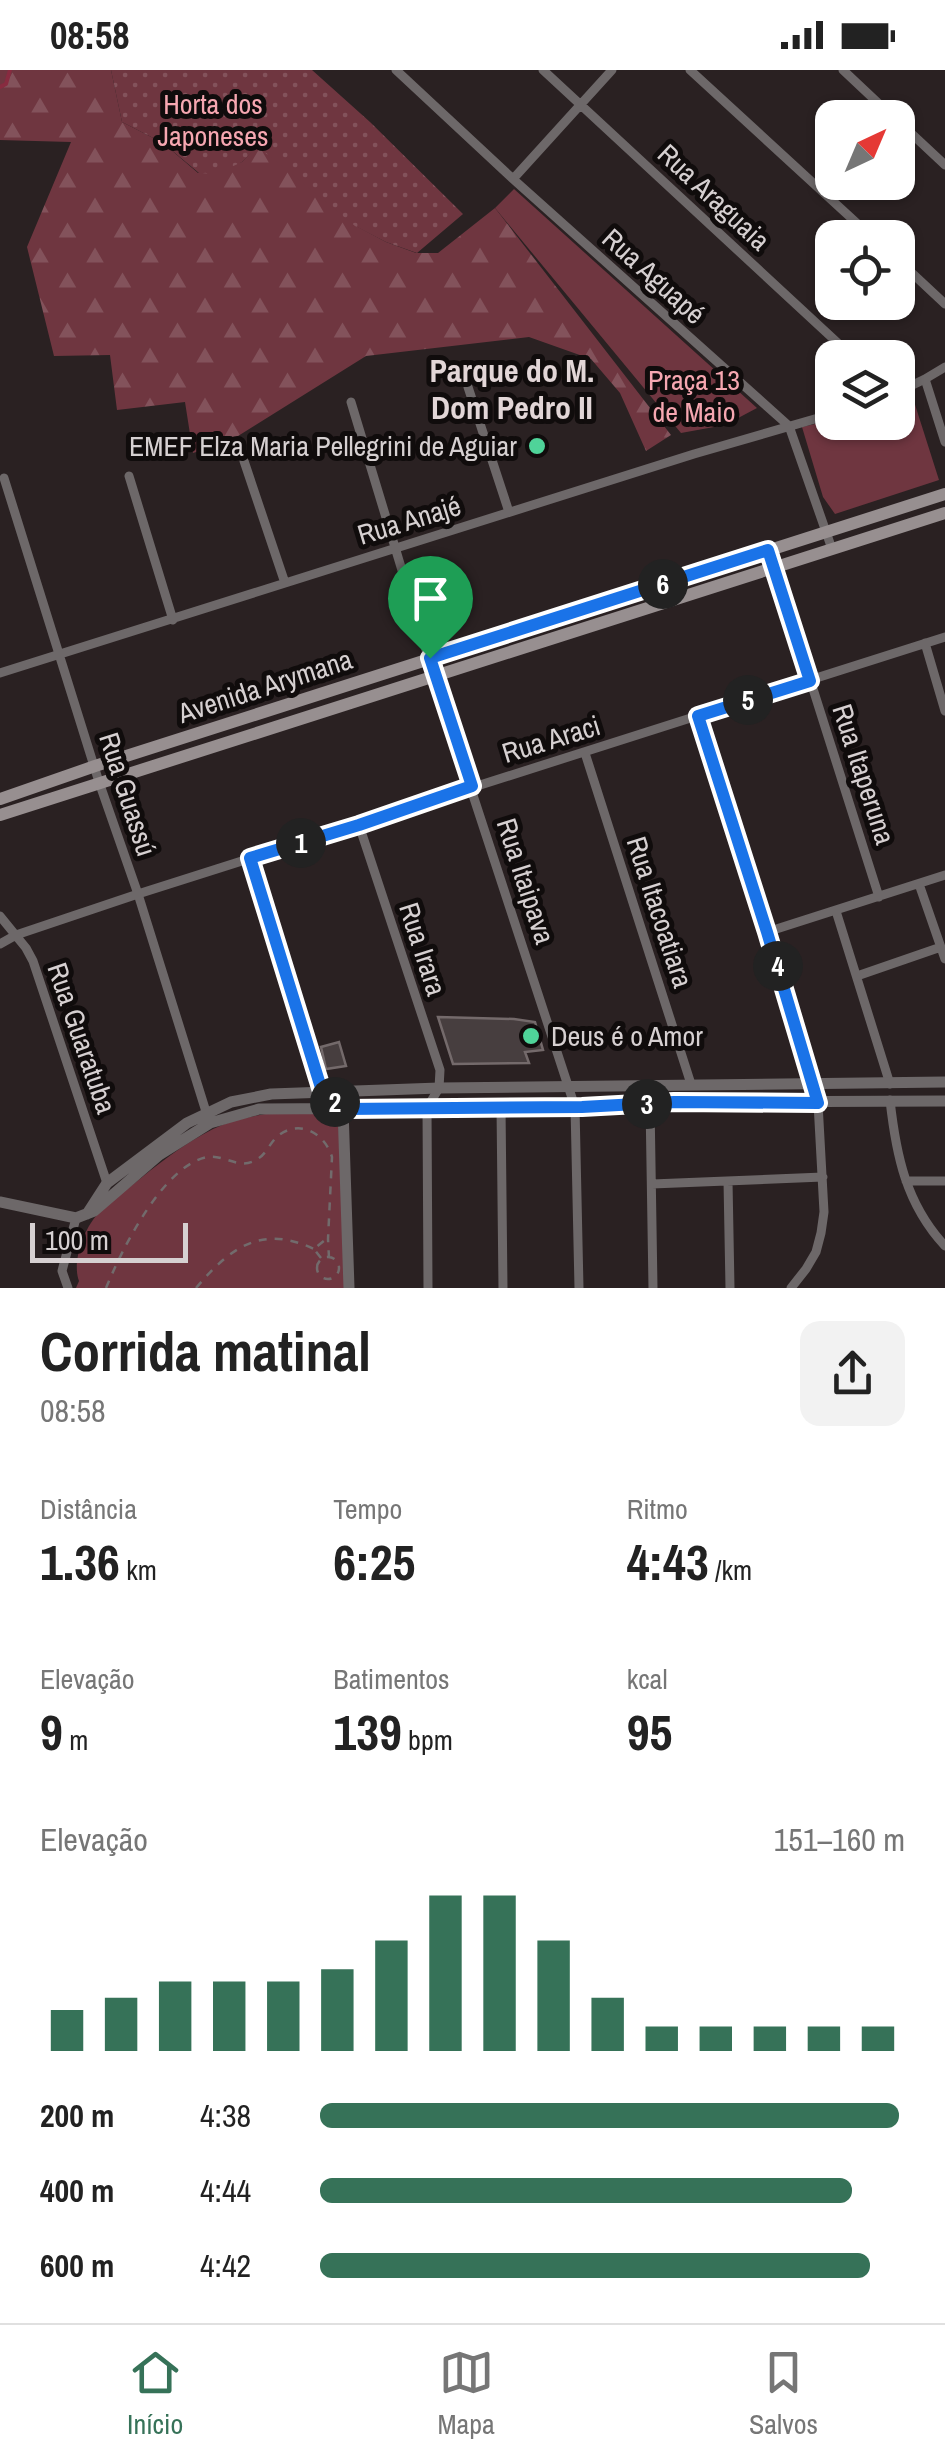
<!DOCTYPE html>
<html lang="pt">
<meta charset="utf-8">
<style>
:root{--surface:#fff;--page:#f2f2f2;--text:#222;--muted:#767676;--line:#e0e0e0;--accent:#367258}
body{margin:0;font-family:"Archivo Narrow",sans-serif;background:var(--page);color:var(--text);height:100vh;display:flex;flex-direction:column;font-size:38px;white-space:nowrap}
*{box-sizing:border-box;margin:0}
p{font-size:32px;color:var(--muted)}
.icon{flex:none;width:55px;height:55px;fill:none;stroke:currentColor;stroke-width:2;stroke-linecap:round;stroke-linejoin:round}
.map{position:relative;height:1218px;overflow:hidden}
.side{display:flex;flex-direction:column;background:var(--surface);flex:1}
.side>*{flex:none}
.needle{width:65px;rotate:44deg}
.controls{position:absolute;left:815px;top:30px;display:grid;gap:20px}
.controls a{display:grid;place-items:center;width:100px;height:100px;border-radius:20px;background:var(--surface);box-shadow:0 2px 8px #0004;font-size:50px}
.scale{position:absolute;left:30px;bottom:25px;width:158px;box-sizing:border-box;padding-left:10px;border:5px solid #d6d0d1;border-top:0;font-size:28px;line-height:35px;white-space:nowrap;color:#d6d0d1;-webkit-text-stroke:8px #100c0c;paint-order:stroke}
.pin{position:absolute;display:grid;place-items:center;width:85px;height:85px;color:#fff;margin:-102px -42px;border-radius:50% 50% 50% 0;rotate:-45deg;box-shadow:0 0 10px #0007}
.pin .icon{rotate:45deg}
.km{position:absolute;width:50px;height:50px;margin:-25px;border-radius:50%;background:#222;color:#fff;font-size:28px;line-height:50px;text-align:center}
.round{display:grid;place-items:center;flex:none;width:105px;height:105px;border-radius:20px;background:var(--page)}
.headline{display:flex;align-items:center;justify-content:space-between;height:170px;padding:0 40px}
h1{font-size:55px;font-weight:700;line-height:75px}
.metrics{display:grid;grid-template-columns:repeat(3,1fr);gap:15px;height:170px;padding:10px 40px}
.metrics div{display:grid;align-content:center}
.metrics b{font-size:50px;font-weight:700}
.metrics small{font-size:28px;font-weight:400}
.metrics p{font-size:28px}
.chart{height:280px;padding:20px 40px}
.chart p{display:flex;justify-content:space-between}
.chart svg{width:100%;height:180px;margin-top:10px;stroke:var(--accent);stroke-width:6}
ul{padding:0 40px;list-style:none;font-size:32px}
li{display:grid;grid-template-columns:160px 120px 1fr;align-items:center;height:75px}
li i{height:25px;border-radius:12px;background:var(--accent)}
.status{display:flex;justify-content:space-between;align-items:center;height:70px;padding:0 50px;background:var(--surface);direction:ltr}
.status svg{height:28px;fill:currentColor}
.dock{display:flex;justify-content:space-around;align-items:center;height:140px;border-top:2px solid var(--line);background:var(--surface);font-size:28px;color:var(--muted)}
.dock a{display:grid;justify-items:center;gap:5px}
.dock .on{color:var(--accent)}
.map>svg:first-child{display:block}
</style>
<div class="status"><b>08:58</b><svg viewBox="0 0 49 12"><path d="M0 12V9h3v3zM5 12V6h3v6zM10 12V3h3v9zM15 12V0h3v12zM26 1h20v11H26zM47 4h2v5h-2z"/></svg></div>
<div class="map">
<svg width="945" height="1218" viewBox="0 0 945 1218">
<defs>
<pattern id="forest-firs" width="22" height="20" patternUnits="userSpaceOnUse" patternTransform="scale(2.5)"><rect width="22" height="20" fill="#6f3640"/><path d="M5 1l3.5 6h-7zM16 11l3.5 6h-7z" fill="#83525b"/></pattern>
<pattern id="garden-dots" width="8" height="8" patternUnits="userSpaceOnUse" patternTransform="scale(2.5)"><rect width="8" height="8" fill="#6f3640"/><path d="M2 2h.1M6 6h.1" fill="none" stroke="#83525b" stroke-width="1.8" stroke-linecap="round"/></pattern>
</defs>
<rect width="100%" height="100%" fill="#2a2122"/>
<!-- green -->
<path fill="#6f3640" d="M514,119L757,338L725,355L681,363L495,138Z
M911,322L939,410L835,444L823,427L802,357L832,350V352H898V329Z
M280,1042H338L346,1218H76L79,1211C72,1193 83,1161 96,1146C105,1134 119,1125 131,1116C157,1095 183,1074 213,1059C234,1049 257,1045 280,1042Z"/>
<!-- forest -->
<path fill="url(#forest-firs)" d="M0,0H111L122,52L163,73L198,103L242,92L258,76L356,156L386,172L416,183H438L495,138L671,365L646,381L620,323L591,289L529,267L366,286L230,371L193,383L185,332L117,340L110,285L54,286L27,177L71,72L0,70Z"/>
<!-- garden -->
<path fill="url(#garden-dots)" d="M111,0H312L370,52L463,144L417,183L386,172L355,156L258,77L242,92L216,104L199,103L163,73L122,52Z"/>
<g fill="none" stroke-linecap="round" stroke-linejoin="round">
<!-- stream -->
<path stroke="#882b40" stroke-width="4" d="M0,17L6,14L10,0"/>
</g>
<!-- building -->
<path fill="#473e3f" stroke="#746a6b" stroke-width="2.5" d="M438,947L514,949L535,952L543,980L525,982L529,993L453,994Z
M339,972L346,996L326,999L321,977Z"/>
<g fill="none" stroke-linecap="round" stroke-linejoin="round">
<!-- path -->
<path stroke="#726b6c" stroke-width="2.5" stroke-dasharray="8 8" stroke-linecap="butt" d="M317 1198a11 11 0 1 1 22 0a11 11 0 1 1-22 0Z
M321,1188L314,1179L325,1170
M106,1218C122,1179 163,1096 207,1087C226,1084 240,1102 259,1088C267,1083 270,1072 279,1065C301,1049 325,1064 332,1087L328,1169L329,1188
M196,1218C230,1178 261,1154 314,1179"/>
<!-- minor -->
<path stroke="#6d6869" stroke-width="9" d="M396,0L513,109L789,356L832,479
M543,0L854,288
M690,0L873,168
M843,0L894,48
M898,51L945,95
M513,109L612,0
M898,190L945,234
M925,309L945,372
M468,317L509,442
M898,322L925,309L945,297
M351,332L434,606L575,1037L579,1218
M244,391L285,513
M129,406L173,550
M4,408L99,712L138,824L208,1048
M769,480L879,827
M925,573L945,641
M0,603L694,384L832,344
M697,646L767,862L818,1033L824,1142L821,1163L816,1182L806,1199L791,1218
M585,683L691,1014
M359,755L440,1000L439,1018L427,1038L428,1218
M250,788L322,1021
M919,814L945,889
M836,841L890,1014
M0,846L26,878L33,891L107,1113
M767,862L945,805
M0,874L16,865L138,824L945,567
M857,906L941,877
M890,1030C896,1085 906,1134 945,1176
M650,1033L653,1218
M501,1037L503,1218
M728,1111L730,1218
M906,1111H945
M652,1114L823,1107
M68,1218L62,1201L76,1148"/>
<!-- tertiary -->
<path stroke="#6d6869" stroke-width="11" d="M322,1021L343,1039L349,1218
M0,1132L76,1148L94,1141L159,1085L210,1053L259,1039L582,1037L674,1032L945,1031
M87,1144L107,1113L187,1053L231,1032L271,1024L439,1018L945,1012"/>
<!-- secondary -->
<path stroke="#978f90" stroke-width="12" d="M0,729L95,696L945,424
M0,745L945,443"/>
</g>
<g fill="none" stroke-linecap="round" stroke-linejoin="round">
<!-- route casing -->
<g stroke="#fff" stroke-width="20">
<path id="route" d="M768,480L810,611L698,646L767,862L818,1033L674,1032L582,1037L344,1039L322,1021L250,788L359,755L472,716L430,588Z"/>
</g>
<!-- route -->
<use href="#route" stroke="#1a73e8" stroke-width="12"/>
</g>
<!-- markers -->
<g fill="#4fd399" stroke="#100c0c" stroke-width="4">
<circle cx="537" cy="376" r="10"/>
<circle cx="531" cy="966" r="10"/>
</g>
<g text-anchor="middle" stroke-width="10" stroke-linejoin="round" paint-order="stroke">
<!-- park labels -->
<g font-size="28" fill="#f6a7b1" stroke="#100c0c">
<text x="213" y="44">Horta dos<tspan x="213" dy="32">Japoneses</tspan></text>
<text x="694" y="320">Praça 13<tspan x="694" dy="32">de Maio</tspan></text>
</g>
<!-- street labels -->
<g font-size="28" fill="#d6d0d1" stroke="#100c0c">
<text transform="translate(714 127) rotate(43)" y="10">Rua Araguaia</text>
<text transform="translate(654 206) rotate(42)" y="10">Rua Aguapé</text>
<text transform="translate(409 450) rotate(-17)" y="10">Rua Anajé</text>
<text transform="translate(265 616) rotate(-18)" y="10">Avenida Arymana</text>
<text transform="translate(551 669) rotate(-17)" y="10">Rua Araci</text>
<text transform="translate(864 704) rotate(72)" y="10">Rua Itaperuna</text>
<text transform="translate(128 724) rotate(72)" y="10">Rua Guassú</text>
<text transform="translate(526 811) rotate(72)" y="10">Rua Itaipava</text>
<text transform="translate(660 842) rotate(72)" y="10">Rua Itacoatiara</text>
<text transform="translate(423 879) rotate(72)" y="10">Rua Irara</text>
<text transform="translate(82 968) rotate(71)" y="10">Rua Guaratuba</text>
</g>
<!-- poi labels -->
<g font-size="28" fill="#d6d0d1" stroke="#100c0c" text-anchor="end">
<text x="517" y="386">EMEF Elza Maria Pellegrini de Aguiar</text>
<text x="551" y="976" text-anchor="start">Deus é o Amor</text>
</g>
<!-- quarter labels -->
<g font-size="32" font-weight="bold" fill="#e2d6d7" stroke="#100c0c">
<text x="512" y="312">Parque do M.<tspan x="512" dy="37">Dom Pedro II</tspan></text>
</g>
</g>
</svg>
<div class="controls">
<a><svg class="needle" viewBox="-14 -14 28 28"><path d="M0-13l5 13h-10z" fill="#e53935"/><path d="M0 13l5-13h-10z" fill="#767676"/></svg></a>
<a><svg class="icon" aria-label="locate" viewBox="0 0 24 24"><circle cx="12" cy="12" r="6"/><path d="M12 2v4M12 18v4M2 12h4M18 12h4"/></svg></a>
<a><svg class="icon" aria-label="layers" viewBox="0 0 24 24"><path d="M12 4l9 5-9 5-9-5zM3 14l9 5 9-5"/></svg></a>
</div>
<div class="scale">100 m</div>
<div class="pin" style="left:430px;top:588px;background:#1e9e55"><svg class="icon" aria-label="arrive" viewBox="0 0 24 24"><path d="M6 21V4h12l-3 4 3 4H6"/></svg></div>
<b class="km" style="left:301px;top:773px">1</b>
<b class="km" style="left:335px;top:1032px">2</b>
<b class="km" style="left:647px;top:1034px">3</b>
<b class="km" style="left:778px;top:896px">4</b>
<b class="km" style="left:748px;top:630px">5</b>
<b class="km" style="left:663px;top:514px">6</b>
</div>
<section class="side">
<div class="headline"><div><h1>Corrida matinal</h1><p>08:58</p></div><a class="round"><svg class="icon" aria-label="share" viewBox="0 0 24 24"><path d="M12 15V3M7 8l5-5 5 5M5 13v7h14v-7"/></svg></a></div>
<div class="metrics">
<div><p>Distância</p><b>1.36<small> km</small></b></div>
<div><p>Tempo</p><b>6:25</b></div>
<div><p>Ritmo</p><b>4:43<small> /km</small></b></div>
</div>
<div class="metrics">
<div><p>Elevação</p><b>9<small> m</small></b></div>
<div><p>Batimentos</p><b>139<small> bpm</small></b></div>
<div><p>kcal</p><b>95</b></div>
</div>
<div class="chart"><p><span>Elevação</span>151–160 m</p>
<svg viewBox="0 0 160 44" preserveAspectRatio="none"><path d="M5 44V34M15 44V31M25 44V27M35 44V27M45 44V27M55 44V24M65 44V17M75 44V6M85 44V6M95 44V17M105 44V31M115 44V38M125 44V38M135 44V38M145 44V38M155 44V38"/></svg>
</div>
<ul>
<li><b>200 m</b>4:38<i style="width:99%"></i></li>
<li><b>400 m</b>4:44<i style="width:91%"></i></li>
<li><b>600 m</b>4:42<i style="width:94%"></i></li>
</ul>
</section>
<nav class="dock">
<a class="on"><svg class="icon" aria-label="home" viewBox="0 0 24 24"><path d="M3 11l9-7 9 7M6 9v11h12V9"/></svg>Início</a>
<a><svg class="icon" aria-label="map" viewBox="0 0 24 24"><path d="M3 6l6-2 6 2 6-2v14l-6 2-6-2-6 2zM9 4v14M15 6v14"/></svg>Mapa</a>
<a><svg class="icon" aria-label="saved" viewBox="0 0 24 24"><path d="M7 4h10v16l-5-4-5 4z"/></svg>Salvos</a>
</nav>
